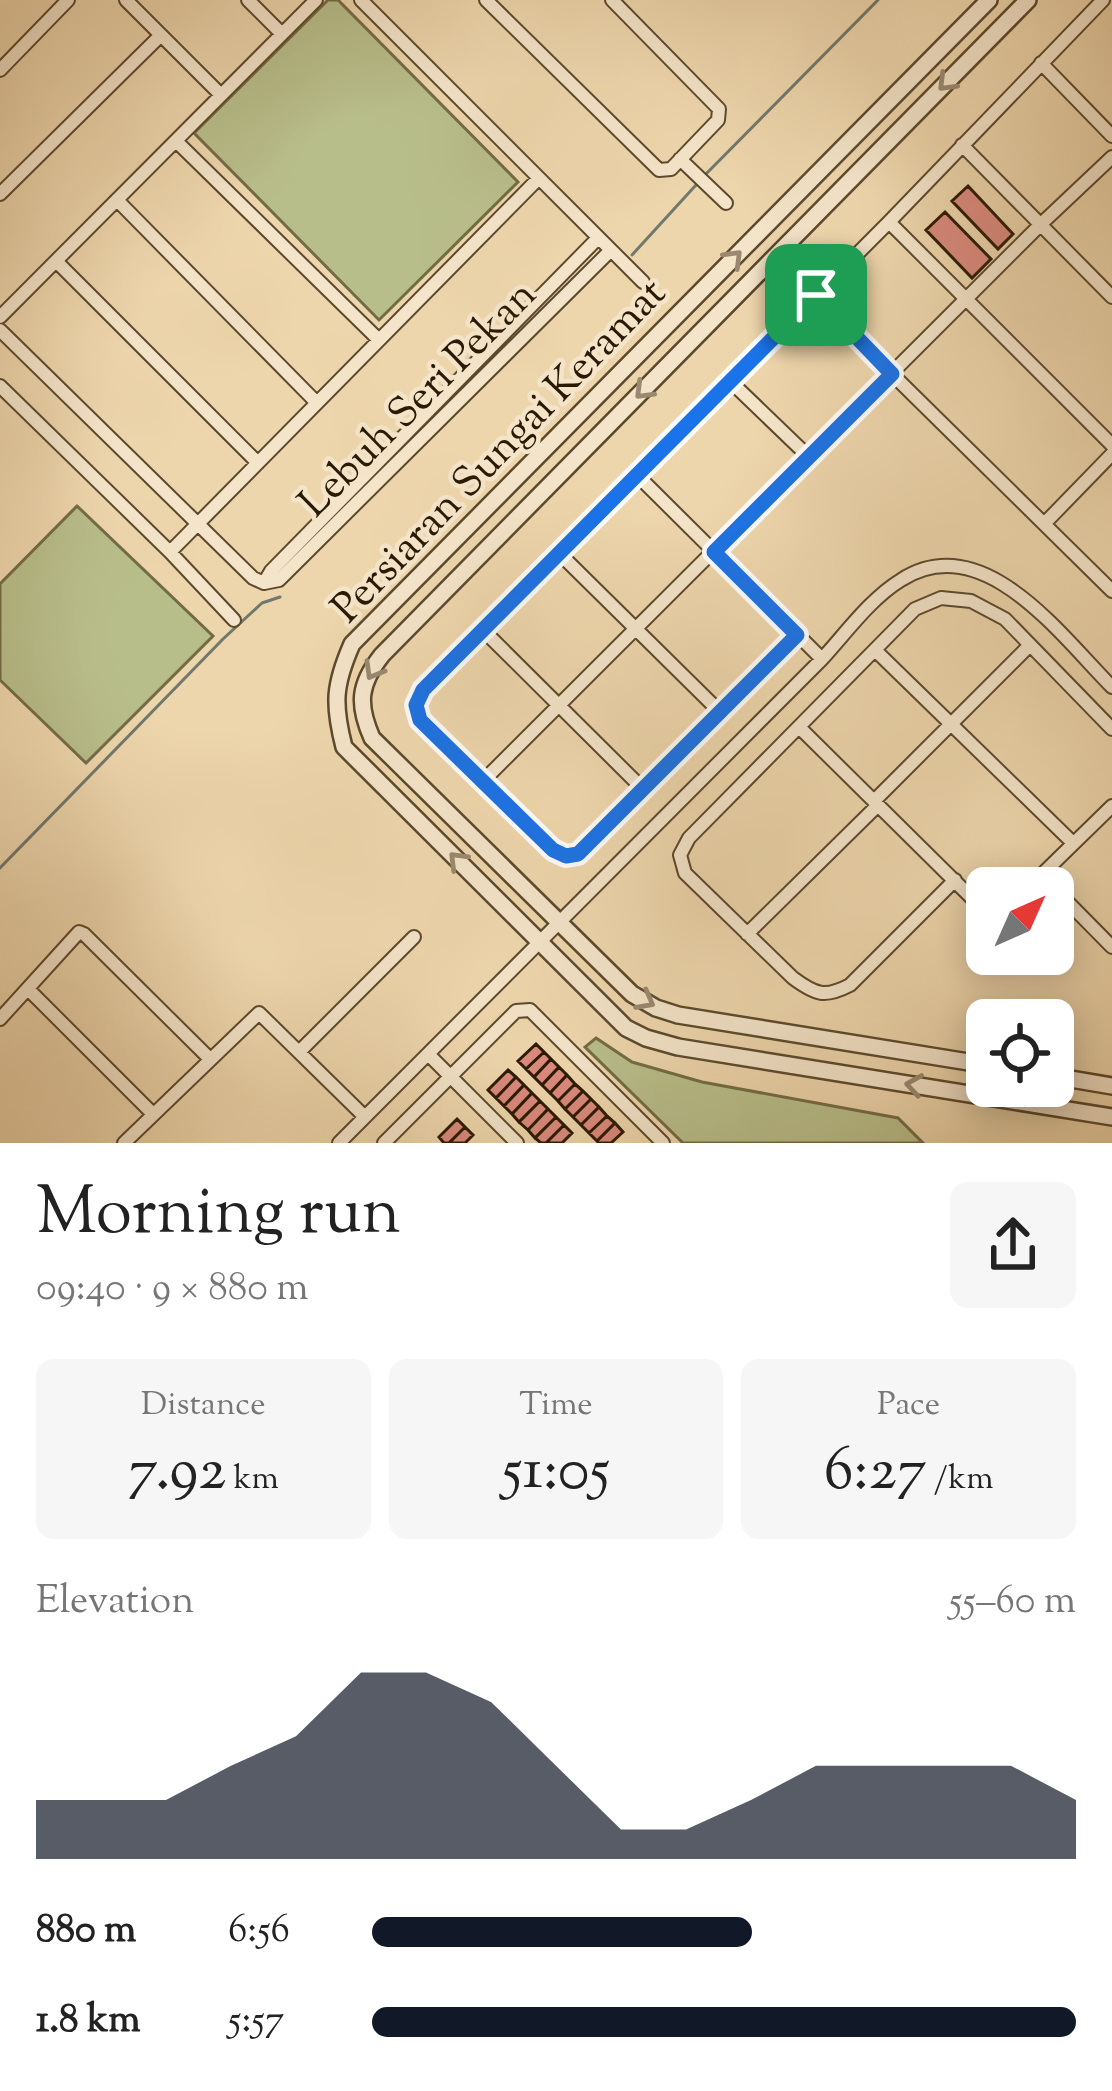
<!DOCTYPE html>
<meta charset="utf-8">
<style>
:root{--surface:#fff;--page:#f6f6f6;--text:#222;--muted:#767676;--accent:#111827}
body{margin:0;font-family:"Sorts Mill Goudy",serif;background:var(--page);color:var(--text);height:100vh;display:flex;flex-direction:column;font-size:45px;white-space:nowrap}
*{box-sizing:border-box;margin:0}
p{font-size:39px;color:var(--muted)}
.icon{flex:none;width:66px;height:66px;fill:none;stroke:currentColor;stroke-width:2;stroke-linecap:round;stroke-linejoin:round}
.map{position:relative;height:1143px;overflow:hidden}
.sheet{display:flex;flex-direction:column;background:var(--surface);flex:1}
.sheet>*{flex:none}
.needle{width:78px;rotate:45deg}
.tools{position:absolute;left:966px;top:867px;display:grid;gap:24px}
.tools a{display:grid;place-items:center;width:108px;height:108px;border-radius:18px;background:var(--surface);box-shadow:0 6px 30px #0003;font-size:60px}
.pin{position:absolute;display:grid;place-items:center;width:102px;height:102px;color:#fff;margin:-51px;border-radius:24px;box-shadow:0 6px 18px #0006}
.round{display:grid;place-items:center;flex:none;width:126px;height:126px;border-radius:18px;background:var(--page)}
.headline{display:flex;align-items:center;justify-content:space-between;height:204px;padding:0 36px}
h1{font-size:66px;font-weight:600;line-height:90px}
.stats{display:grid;grid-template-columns:repeat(3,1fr);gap:18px;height:204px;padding:12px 36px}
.stats div{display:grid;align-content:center;border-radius:18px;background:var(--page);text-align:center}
.stats b{font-size:60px;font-weight:600}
.stats small{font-size:33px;font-weight:400}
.stats p{font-size:33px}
.chart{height:336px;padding:24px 36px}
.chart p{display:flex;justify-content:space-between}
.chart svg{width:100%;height:216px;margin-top:12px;fill:var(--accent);opacity:.7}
ul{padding:0 36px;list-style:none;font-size:39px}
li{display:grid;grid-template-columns:192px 144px 1fr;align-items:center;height:90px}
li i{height:30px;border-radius:15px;background:var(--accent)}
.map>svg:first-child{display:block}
</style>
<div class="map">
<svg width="1112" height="1143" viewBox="0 0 1112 1143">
<rect width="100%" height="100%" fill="#eed6ac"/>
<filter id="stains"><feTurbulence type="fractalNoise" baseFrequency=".00167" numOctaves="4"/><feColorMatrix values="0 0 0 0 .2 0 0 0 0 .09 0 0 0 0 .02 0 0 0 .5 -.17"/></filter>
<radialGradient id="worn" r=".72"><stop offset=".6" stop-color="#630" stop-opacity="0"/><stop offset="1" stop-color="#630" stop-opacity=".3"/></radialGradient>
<!-- green -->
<path fill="#b8be8a" stroke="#726c46" stroke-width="3" d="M328,0H338L518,182L379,320L194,133Z
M77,506L213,636L86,763L0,680V584Z
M596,1038L632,1062L702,1082L898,1118L923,1143H683L585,1047Z"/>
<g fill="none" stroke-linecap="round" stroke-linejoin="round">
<!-- stream -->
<path stroke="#71786e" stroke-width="3" d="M702,178L878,0
M632,255L696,185
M0,868L223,639L262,603L280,597"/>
</g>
<!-- building -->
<path fill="#da8a7e" stroke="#2b1a03" stroke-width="3" d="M968,186L1013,234L998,249L952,201Z
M945,212L991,259L972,278L926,230Z
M536,1044L544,1052L526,1069L518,1061Z
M544,1052L551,1059L534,1077L526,1069Z
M551,1059L559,1067L542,1085L534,1077Z
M559,1067L567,1075L550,1093L542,1085Z
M508,1070L516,1077L496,1098L488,1090Z
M567,1075L575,1084L558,1101L550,1093Z
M516,1077L524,1085L504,1106L496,1098Z
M575,1084L583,1091L565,1109L558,1101Z
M524,1085L532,1093L512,1114L504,1106Z
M583,1091L591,1099L573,1117L565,1109Z
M532,1093L540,1101L519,1122L512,1114Z
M591,1099L599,1107L581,1125L573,1117Z
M540,1101L548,1109L528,1130L519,1122Z
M599,1107L607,1116L589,1133L581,1125Z
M548,1109L556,1117L535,1138L528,1130Z
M607,1116L615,1123L597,1141L589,1133Z
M556,1117L564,1125L546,1143H541L535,1138Z
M457,1119L465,1127L449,1143H444L439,1137Z
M615,1123L623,1132L611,1143H599L597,1141Z
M564,1125L572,1133L562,1143H546Z
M465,1127L473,1135L465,1143H449Z"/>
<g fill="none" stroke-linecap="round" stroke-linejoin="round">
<!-- minor casing -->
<g stroke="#5c492d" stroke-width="16">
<path id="minor" d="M126,0L221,95
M248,0L282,34
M361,0L643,282
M486,0L659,170L671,169L718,120L719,109L612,0
M1041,63L1112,136
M0,70L68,0
M176,141L379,340
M962,145L1112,297
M680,159L726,203
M0,194L161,35
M117,200L317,403
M889,222L1112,445
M56,261L258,463
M816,295L892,374L1112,591
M0,317L316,0
M0,330L253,578L264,583
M730,381L809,457
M0,386L170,552L234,620
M637,475L822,659
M1044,524L1112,454
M170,552L539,178
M559,553L720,712
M264,583L279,580L611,250
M264,583L271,571L598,238
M483,630L643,789
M797,635L577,854L566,856L553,850L420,720L416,705L423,690L889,222L1103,0
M875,650L1073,843
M799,727L987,913
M483,781L1040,225L1112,157
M874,801L1030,645
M1041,875L1112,947
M955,880L850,985C825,998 816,995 793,978L685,873L680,855L689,838L915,609L941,598L971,601L1005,619L1112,729
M1028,888L1112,806
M747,934L878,805
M28,989L153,1114
M0,1019L79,932L84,934L210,1059
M300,1051L414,937
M428,1054L517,1143
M124,1143L259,1013L365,1117
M339,1143L822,659C846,633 870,599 901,580C983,527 1061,636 1112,687
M384,1143L516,1011L530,1010L663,1143"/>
</g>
<!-- tertiary casing -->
<g stroke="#5c492d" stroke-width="20">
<path id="tertiary" d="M989,0L352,644C334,685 333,704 344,747L626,1028L646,1038L678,1047L1112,1117
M987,1065L678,1015L656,1008L632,994L372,738C357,704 359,684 382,655L1028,0
M1053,1076L1112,1086"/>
</g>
<!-- minor -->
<use href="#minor" stroke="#f4e4c9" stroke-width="12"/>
<!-- tertiary -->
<use href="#tertiary" stroke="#f4e4c9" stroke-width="15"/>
</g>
<!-- one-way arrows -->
<defs><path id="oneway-chevron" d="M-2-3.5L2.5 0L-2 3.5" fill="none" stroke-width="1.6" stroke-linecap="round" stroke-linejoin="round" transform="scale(3)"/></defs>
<g stroke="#9a8970">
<use href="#oneway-chevron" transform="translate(946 83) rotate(135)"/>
<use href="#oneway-chevron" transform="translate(734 258) rotate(-45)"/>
<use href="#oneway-chevron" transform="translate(643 391) rotate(135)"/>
<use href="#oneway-chevron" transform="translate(373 671) rotate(120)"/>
<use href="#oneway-chevron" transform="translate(457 860) rotate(-135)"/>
<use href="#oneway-chevron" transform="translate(646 1001) rotate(29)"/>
<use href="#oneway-chevron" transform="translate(914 1085) rotate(-171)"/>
</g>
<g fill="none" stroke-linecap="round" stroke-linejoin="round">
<!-- route casing -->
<g stroke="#fff" stroke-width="24">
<path id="route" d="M816,295L892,374L714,552L797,635L578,854L566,856L553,850L420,720L416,705L423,690Z"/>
</g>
<!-- route -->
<use href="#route" stroke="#1a73e8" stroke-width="15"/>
</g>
<g text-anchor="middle" stroke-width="9" stroke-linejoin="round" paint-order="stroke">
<!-- street labels -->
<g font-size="42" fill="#2b1a03" stroke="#f4e4c9">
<text transform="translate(416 397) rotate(-45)" y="15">Lebuh Seri Pekan</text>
<text transform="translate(497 449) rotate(-46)" y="15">Persiaran Sungai Keramat</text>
</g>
</g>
<rect width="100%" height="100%" filter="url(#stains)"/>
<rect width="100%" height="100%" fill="url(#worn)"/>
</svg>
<div class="tools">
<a><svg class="needle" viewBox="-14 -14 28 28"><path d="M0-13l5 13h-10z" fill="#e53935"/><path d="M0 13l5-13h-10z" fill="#767676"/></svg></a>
<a><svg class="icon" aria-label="locate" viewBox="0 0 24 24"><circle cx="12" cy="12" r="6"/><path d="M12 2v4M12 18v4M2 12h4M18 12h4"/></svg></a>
</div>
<div class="pin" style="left:816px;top:295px;background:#1e9e55"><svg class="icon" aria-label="arrive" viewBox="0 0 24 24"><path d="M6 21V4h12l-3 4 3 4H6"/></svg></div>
</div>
<section class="sheet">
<div class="headline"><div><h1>Morning run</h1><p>09:40 · 9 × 880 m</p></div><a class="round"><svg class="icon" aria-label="share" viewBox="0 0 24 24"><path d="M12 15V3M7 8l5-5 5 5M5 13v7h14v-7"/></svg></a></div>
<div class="stats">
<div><p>Distance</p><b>7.92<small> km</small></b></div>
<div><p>Time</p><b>51:05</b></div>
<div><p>Pace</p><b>6:27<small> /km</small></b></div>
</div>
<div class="chart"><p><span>Elevation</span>55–60 m</p>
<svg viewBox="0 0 160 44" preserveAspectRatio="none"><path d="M0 44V32L10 32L20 32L30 25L40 19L50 6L60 6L70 12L80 25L90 38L100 38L110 32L120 25L130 25L140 25L150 25L160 32V44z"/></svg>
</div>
<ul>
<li><b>880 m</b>6:56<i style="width:54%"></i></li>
<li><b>1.8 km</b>5:57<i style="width:100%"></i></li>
</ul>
</section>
